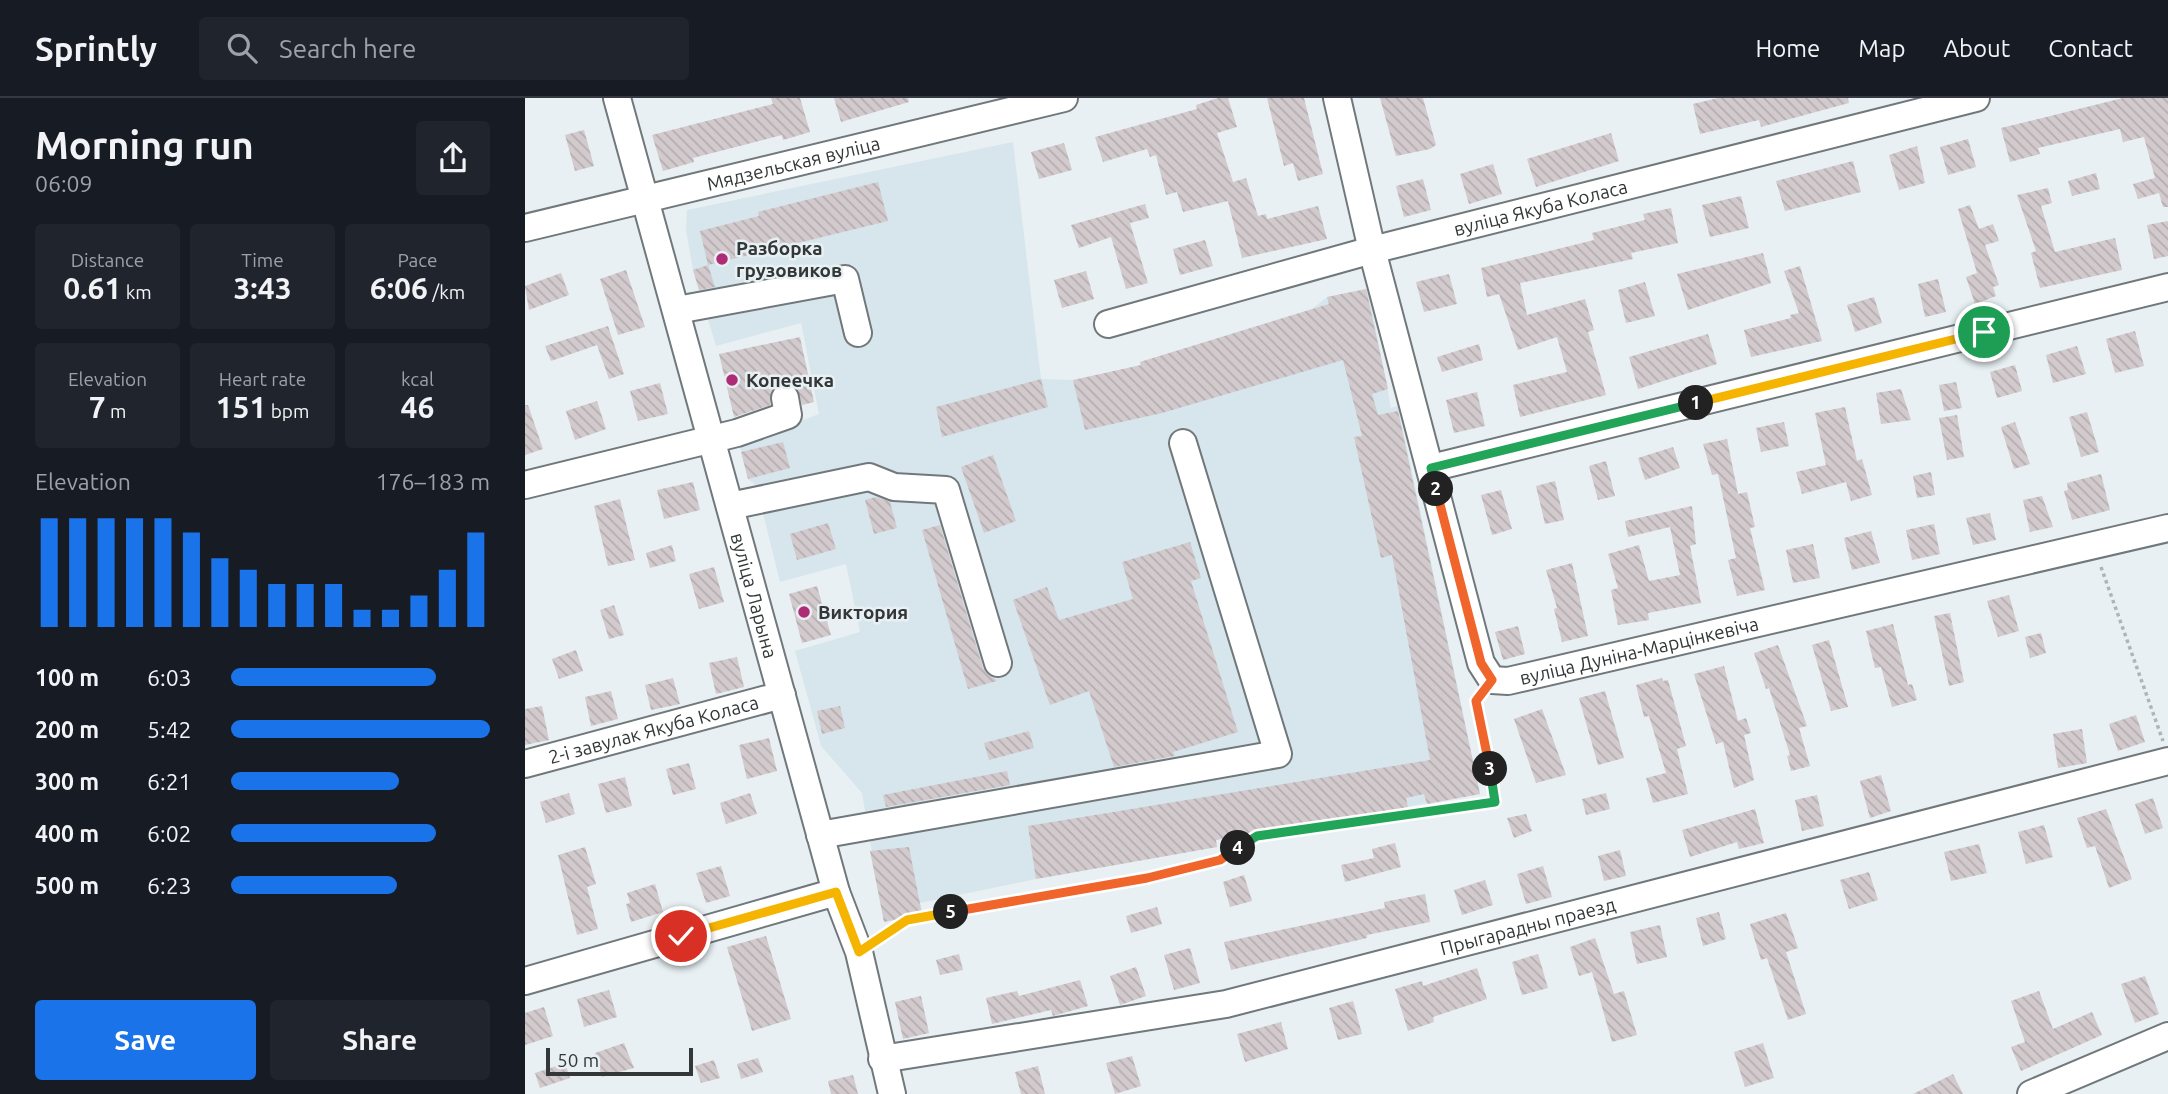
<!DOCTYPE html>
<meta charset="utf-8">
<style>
:root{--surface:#171b24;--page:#20242c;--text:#f1f3f6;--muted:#9ea1a6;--line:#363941;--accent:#1a73e8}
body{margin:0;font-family:Ubuntu,sans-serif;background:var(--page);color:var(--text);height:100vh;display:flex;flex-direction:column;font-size:26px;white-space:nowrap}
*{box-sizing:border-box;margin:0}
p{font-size:23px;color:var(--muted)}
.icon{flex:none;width:38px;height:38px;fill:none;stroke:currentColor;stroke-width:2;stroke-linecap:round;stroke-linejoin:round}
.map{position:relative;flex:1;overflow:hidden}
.sheet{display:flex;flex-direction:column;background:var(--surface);width:525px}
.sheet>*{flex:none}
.scale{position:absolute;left:21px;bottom:18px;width:147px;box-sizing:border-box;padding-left:7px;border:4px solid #333738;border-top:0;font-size:19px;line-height:24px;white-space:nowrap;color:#333738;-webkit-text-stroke:5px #e8f0f3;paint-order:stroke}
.pin{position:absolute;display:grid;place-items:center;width:60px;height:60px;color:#fff;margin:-30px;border:4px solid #fff;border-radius:50%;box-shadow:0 2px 7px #0007}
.km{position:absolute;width:35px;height:35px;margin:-18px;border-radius:50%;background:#222;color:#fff;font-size:19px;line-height:35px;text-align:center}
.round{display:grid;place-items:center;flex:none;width:74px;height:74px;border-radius:7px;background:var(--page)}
.summary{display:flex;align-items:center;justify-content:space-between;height:119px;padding:0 35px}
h1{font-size:38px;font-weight:700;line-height:52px}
.stats{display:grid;grid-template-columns:repeat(3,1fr);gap:10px;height:119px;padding:7px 35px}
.stats div{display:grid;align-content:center;border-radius:7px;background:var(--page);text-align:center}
.stats b{font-size:30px;font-weight:700}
.stats small{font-size:19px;font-weight:400}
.stats p{font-size:19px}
.chart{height:196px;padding:14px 35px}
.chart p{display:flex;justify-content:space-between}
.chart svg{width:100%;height:126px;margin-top:7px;stroke:var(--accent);stroke-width:6}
.action{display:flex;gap:14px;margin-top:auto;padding:14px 35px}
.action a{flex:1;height:80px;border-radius:7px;background:var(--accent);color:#fff;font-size:28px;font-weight:700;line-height:80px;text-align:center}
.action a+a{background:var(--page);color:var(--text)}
ul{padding:0 35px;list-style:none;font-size:23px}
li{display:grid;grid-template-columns:112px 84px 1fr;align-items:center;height:52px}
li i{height:18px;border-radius:9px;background:var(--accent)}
header{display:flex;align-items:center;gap:42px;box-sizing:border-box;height:98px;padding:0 35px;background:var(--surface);border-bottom:2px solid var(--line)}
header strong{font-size:33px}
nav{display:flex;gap:38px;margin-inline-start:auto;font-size:24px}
.search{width:490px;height:63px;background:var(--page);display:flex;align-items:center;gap:18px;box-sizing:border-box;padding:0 24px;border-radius:7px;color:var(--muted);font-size:26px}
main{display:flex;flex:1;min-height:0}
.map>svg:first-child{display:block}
</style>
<header>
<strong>Sprintly</strong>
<div class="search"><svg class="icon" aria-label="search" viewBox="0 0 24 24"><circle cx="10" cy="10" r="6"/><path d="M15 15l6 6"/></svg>Search here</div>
<nav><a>Home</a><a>Map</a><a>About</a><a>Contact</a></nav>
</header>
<main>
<section class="sheet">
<div class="summary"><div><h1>Morning run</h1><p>06:09</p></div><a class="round"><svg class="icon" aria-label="share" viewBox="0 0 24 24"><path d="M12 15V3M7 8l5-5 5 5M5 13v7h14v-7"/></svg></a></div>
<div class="stats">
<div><p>Distance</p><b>0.61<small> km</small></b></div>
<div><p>Time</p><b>3:43</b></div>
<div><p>Pace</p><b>6:06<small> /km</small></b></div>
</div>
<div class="stats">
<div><p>Elevation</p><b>7<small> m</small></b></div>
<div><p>Heart rate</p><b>151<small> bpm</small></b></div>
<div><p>kcal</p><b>46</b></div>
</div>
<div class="chart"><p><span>Elevation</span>176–183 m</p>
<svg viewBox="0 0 160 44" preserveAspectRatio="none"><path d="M5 44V6M15 44V6M25 44V6M35 44V6M45 44V6M55 44V11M65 44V20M75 44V24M85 44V29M95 44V29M105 44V29M115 44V38M125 44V38M135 44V33M145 44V24M155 44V11"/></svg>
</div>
<ul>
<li><b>100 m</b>6:03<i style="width:79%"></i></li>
<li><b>200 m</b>5:42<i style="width:100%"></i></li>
<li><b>300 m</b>6:21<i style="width:65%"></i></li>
<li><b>400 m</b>6:02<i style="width:79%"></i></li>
<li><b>500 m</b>6:23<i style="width:64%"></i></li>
</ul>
<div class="action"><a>Save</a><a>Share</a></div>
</section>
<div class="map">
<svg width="1643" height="996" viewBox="0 0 1643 996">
<defs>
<pattern id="building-back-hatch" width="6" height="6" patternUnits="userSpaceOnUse" patternTransform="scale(1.75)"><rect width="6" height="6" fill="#d2cacd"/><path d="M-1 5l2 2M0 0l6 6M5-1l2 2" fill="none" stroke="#b5aeb1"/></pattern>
</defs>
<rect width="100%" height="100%" fill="#e8f0f3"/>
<!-- built -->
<path fill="#d6e6ec" d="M488,44L516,281L548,282L616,269L615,264L787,211L802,199L843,191L866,310L873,308L955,696L691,742L692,749L511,781L395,805L397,816L359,824L337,695L296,648L270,553L335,534L321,466L255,484L231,387L223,381L214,346L294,316L276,225L191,248L168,172L161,132L162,112Z"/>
<!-- building -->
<path fill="url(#building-back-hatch)" d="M246,0H275L285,34L258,42L257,37L168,60L169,64L138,73L127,37L248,6Z
M309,0H383L384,4L316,24Z
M693,0H703L712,29L692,35L708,84L721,80L733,118L741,116L742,121L793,108L802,141L717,160L703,103L658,114L652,94L641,97L631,57L625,59L622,51L578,64L570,39L672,11L671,7Z
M742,0H779L798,76L773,83L768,65L759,68Z
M855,0H898L911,47L905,51L871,58Z
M1193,0H1323L1324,5L1236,29L1234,22L1175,36L1168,6Z
M1598,0H1643V109H1638L1634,95L1613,101L1608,86L1630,80L1619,39L1598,44L1595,31L1513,50L1515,56L1485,64L1476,30Z
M59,32L69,68L50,73L40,37Z
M1086,35L1094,63L1011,89L1002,61Z
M1443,41L1451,69L1423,77L1415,49Z
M539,45L547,72L514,81L506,54Z
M1392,48L1400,85L1374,92L1364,57Z
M1328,63L1336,94L1260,113L1251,83Z
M968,66L977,96L944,106L935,76Z
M1571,75L1575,91L1547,98L1543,83Z
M898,81L906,112L879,119L871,88Z
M353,84L363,123L183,167L175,133L234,118L233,114Z
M1523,90L1527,105L1516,108L1530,154L1590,140L1597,172L1515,190L1506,155L1511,153L1492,97Z
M1216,98L1224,130L1185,139L1177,107Z
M620,106L624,120L605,125L623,185L601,191L586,139L554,150L546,127Z
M1445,107L1454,131L1468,126L1474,143L1460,147L1474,187L1468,189L1471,198L1450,206L1441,179L1452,175L1433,111Z
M1146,110L1153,145L1106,155L1108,161L995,185L1002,217L1060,201L1069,232L1063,234L1081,297L995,319L988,287L1042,274L1032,239L993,252L974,196L962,199L956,170L1069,142L1067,135L1120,122L1118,116Z
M1643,123V158L1629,161L1622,127Z
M680,142L688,168L655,177L648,151Z
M1238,155L1246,185L1163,212L1152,176Z
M183,167L190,189L174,192L168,172Z
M1275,168L1297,243L1226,259L1219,232L1266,220L1265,217L1274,215L1259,173Z
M101,172L120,229L93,237L75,181Z
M561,173L569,201L537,210L529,182Z
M36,175L44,197L4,212L0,188Z
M924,176L932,206L899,214L891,184Z
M1413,181L1421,214L1400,219L1393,186Z
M1120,184L1130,218L1101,225L1093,192Z
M841,191L863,291L847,296L853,317L873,313L955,696L902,706L899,696L881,700L883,709L691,742L692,749L511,781L503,728L905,662L867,457L856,460L829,339L837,338L818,262L637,315L560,332L548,282L616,267L615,264L804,206L802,199Z
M1349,199L1357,225L1330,234L1322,207Z
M83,228L99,276L84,281L72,247L26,263L20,248Z
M1610,233L1619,268L1590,275L1581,241Z
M1183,236L1192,266L1113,291L1104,259Z
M275,239L289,304L277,307L272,289L257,285L246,294L245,307L209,319L194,256Z
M954,246L958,262L917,274L912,259Z
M1552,248L1561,276L1528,285L1521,257Z
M1490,267L1497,293L1472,300L1465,274Z
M516,281L523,309L417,339L411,309Z
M1431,284L1437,310L1419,313L1414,287Z
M135,285L143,316L113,323L105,293Z
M1376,291L1386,322L1356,326L1351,295Z
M952,294L960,328L929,335L921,302Z
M72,303L81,331L50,342L41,313Z
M0,307H3L18,351L0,357Z
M1320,309L1332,363L1337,361L1347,397L1326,403L1321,384L1277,396L1271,374L1301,367L1290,315Z
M1562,314L1574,354L1556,359L1544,319Z
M1432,317L1439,359L1422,362L1414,320Z
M1259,324L1264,348L1236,354L1231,330Z
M1490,324L1505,366L1489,371L1476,329Z
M1202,341L1213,396L1222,394L1230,429L1225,430L1240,492L1212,498L1203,462L1211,460L1193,376L1187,377L1178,346Z
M258,344L265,370L223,381L216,354Z
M1148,349L1155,370L1120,382L1113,360Z
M468,357L491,423L459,435L436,369Z
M1081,363L1090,398L1073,402L1064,368Z
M1406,374L1410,397L1392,400L1388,378Z
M1576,376L1585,412L1547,422L1539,393L1543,392L1542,385Z
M1030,383L1039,422L1020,426L1011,388Z
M168,384L175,412L139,421L132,392Z
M976,392L987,431L967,437L956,397Z
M1517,398L1528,429L1505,434L1498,402Z
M351,399L365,404L372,430L349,436L340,402Z
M95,401L110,462L83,468L69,408Z
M1167,408L1171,446L1165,448L1176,505L1123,515L1124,522L1093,527L1086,492L1093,490L1083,456L1114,447L1124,483L1155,477L1145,429L1103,439L1100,423Z
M1465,415L1471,442L1448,447L1441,420Z
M303,425L311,451L272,462L265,436Z
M1409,426L1415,456L1387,462L1381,432Z
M415,427L458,570L472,583L443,591L397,432Z
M1346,433L1355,465L1327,472L1319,440Z
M665,444L676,480L666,483L713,634L648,654L650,658L643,659L589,669L564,593L525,607L488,502L522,489L534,522L608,501L597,464Z
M1288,446L1295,480L1268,485L1261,452Z
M147,447L151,463L125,470L121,455Z
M1047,465L1063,538L1037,544L1029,511L1032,510L1021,472Z
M189,469L199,504L174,511L164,476Z
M292,488L306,537L277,545L264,496Z
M1484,497L1494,533L1473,539L1462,503Z
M89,507L99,537L84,541L75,512Z
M1425,515L1439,584L1424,588L1409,518Z
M1368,526L1383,587L1387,586L1392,602L1367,609L1356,569L1350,570L1341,533Z
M993,528L1000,556L978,562L970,534Z
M1516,535L1521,555L1505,560L1500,539Z
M1304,542L1323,609L1306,613L1287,547Z
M1253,547L1282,628L1274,630L1285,668L1266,673L1262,658L1265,657L1244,590L1241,591L1229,555Z
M51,552L58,573L34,581L27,561Z
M212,559L219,589L191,596L184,565Z
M1199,568L1213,623L1221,620L1226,635L1219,637L1229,682L1209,690L1198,644L1191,646L1169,576Z
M148,580L155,606L126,612L120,587Z
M1137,580L1138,583L1143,582L1161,648L1152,651L1163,696L1128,705L1121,680L1141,675L1124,618L1119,619L1111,587Z
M86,593L93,621L66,628L60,599Z
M1080,593L1099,660L1073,667L1054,600Z
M17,608L24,642L0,647V611Z
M315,608L320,630L297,636L292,613Z
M1017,611L1041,677L1011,685L989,621Z
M1611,617L1620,644L1593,653L1584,626Z
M1557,631L1562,665L1533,670L1528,636Z
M504,633L509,650L464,662L459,645Z
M244,640L252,673L222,681L214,647Z
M164,665L171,691L148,697L141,671Z
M482,673L485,687L361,709L358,697Z
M1356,677L1366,713L1345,720L1335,683Z
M100,679L107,708L81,715L73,686Z
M44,695L50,716L21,725L15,704Z
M225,695L232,716L201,726L195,705Z
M1081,695L1085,711L1061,717L1057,701Z
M1292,697L1299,728L1277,733L1270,702Z
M1628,700L1638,730L1620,736L1610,706Z
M1230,711L1239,745L1214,751L1212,744L1165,759L1157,732Z
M1581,711L1607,781L1584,790L1570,748L1562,750L1552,720Z
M1001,716L1007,733L989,740L982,720Z
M1519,727L1528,759L1501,766L1493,734Z
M870,745L876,769L820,784L816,767L849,760L847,751Z
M1454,746L1462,775L1426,783L1419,754Z
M60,749L71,786L62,789L73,831L52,837L33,757Z
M384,749L397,816L359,824L345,753Z
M1095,752L1101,778L1079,783L1073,758Z
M196,768L205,798L181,805L171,775Z
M1018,768L1027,799L1001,806L992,776Z
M1344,774L1353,802L1324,811L1315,782Z
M719,777L727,803L705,809L698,784Z
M960,782L968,807L937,817L929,792Z
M130,786L138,814L106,824L101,806L105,805L102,795Z
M900,796L905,824L842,837V840L706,872L699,844L860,810L859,804Z
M632,809L637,826L606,835L601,818Z
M1194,814L1201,841L1178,848L1171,820Z
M1261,815L1273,850L1261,854L1281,916L1263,922L1242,860L1236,862L1225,826Z
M1135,827L1142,859L1112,866L1105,834Z
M241,838L266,921L227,933L202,849Z
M1070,840L1089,896L1099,893L1112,937L1087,944L1067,874L1054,878L1045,849Z
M665,850L675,885L649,892L639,857Z
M434,856L438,872L415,877L411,862Z
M1013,856L1023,890L997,897L987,864Z
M611,869L621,898L595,907L585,878Z
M952,870L962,901L908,919L909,924L883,933L870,891L897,883L898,888Z
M1620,878L1634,916L1610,925L1596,886Z
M555,882L563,908L528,918L526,912L467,926L461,900L492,893L494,898Z
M84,892L92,919L59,929L52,901Z
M1514,893L1528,931L1567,914L1577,937L1496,973L1486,949L1500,944L1486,903Z
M396,898L404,935L378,941L370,904Z
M828,903L837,936L813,942L804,910Z
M19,909L28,938L0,947V915Z
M756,924L763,951L720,964L712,936Z
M99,945L109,970L77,979L70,955Z
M1238,945L1249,980L1220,989L1209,954Z
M607,958L616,988L590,996L581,965Z
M233,960L238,974L216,981L212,966Z
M189,962L195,980L176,985L170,968Z
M40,965L45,980L15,990L10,975Z
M513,968L520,996H496L490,974Z
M1428,976L1438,996H1388Z
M328,977L333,996H306L303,983Z"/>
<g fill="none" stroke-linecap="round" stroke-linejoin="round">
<!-- minor casing -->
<g stroke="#71787b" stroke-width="30">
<g id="minor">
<path id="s1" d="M92,0L311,794L334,854L367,996"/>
<path id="s2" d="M812,0L847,152L956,565L967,582L983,583L1643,430"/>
<path id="s3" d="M0,130L539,0"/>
<path d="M152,212L320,181L333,235"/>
<path id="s4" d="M583,226L847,152L1451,0"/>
<path d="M906,370L1643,189"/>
<path d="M0,387L212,335L263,317L260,300"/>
<path d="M205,408L344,379L369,389L421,392L473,565"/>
<path id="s5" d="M0,666L257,597"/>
<path d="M295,737L753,656L658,345"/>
<path d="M0,883L311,794"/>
<path id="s6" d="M357,961L701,906L1643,663"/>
<path d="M1506,996L1643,938"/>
</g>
</g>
<!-- path -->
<path stroke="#aeb5b7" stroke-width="3.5" stroke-dasharray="3.5 3.5" stroke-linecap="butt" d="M1576,469L1638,643
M352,842L382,822L622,780L695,762L732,738L969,704L951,603L953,600"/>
<!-- minor -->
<use href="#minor" stroke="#fff" stroke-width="26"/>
</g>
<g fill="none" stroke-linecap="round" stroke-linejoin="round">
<!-- split-1 casing -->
<g stroke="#fff" stroke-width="14">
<path id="split-1" d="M1171,305L1459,234"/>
</g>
<!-- split-2 casing -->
<g stroke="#fff" stroke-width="14">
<path id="split-2" d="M911,391L906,370L1171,305"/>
</g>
<!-- split-3 casing -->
<g stroke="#fff" stroke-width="14">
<path id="split-3" d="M911,391L956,565L967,582L951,603L965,671"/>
</g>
<!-- split-4 casing -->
<g stroke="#fff" stroke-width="14">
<path id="split-4" d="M713,750L732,738L970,704L965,671"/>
</g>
<!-- split-5 casing -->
<g stroke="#fff" stroke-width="14">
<path id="split-5" d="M426,814L622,780L695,762L713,750"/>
</g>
<!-- split-6 casing -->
<g stroke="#fff" stroke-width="14">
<path id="split-6" d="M156,838L311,794L334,854L382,822L426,814"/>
</g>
<!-- split-1 -->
<use href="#split-1" stroke="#f5b400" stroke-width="9"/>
<!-- split-2 -->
<use href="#split-2" stroke="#22a559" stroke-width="9"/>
<!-- split-3 -->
<use href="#split-3" stroke="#f0652b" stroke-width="9"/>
<!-- split-4 -->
<use href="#split-4" stroke="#22a559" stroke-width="9"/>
<!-- split-5 -->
<use href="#split-5" stroke="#f0652b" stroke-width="9"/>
<!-- split-6 -->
<use href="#split-6" stroke="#f5b400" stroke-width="9"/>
</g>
<!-- markers -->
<g fill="#ae2b75" stroke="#e8f0f3" stroke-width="2.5">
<circle cx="197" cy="161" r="7"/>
<circle cx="207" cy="282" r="7"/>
<circle cx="279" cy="514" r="7"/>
</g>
<g text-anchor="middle" stroke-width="5" stroke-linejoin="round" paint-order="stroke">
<!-- street labels -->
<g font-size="19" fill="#333738" stroke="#e8f0f3">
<text dy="7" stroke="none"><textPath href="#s3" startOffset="276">Мядзельская вуліца</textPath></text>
<text dy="7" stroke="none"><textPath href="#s4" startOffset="448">вуліца Якуба Коласа</textPath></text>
<text dy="7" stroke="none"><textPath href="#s1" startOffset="516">вуліца Ларына</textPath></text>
<text dy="7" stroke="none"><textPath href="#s2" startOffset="754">вуліца Дуніна-Марцінкевіча</textPath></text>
<text dy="7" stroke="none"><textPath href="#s5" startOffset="133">2-і завулак Якуба Коласа</textPath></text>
<text dy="7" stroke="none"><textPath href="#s6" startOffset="660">Прыгарадны праезд</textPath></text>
</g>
<!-- poi labels -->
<g font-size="19" font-weight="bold" fill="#333738" stroke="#e8f0f3" text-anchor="start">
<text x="211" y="157">Разборка<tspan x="211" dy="22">грузовиков</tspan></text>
<text x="221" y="289">Копеечка</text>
<text x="293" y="521">Виктория</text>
</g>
</g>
</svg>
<div class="scale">50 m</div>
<div class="pin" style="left:1459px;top:234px;background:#1e9e55"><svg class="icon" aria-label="arrive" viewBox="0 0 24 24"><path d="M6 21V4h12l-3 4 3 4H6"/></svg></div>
<div class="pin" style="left:156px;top:838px;background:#d93025"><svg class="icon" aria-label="check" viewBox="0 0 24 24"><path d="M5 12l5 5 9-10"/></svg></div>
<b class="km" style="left:1171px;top:305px">1</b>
<b class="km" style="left:911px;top:391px">2</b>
<b class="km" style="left:965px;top:671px">3</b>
<b class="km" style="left:713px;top:750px">4</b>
<b class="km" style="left:426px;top:814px">5</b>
</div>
</main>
